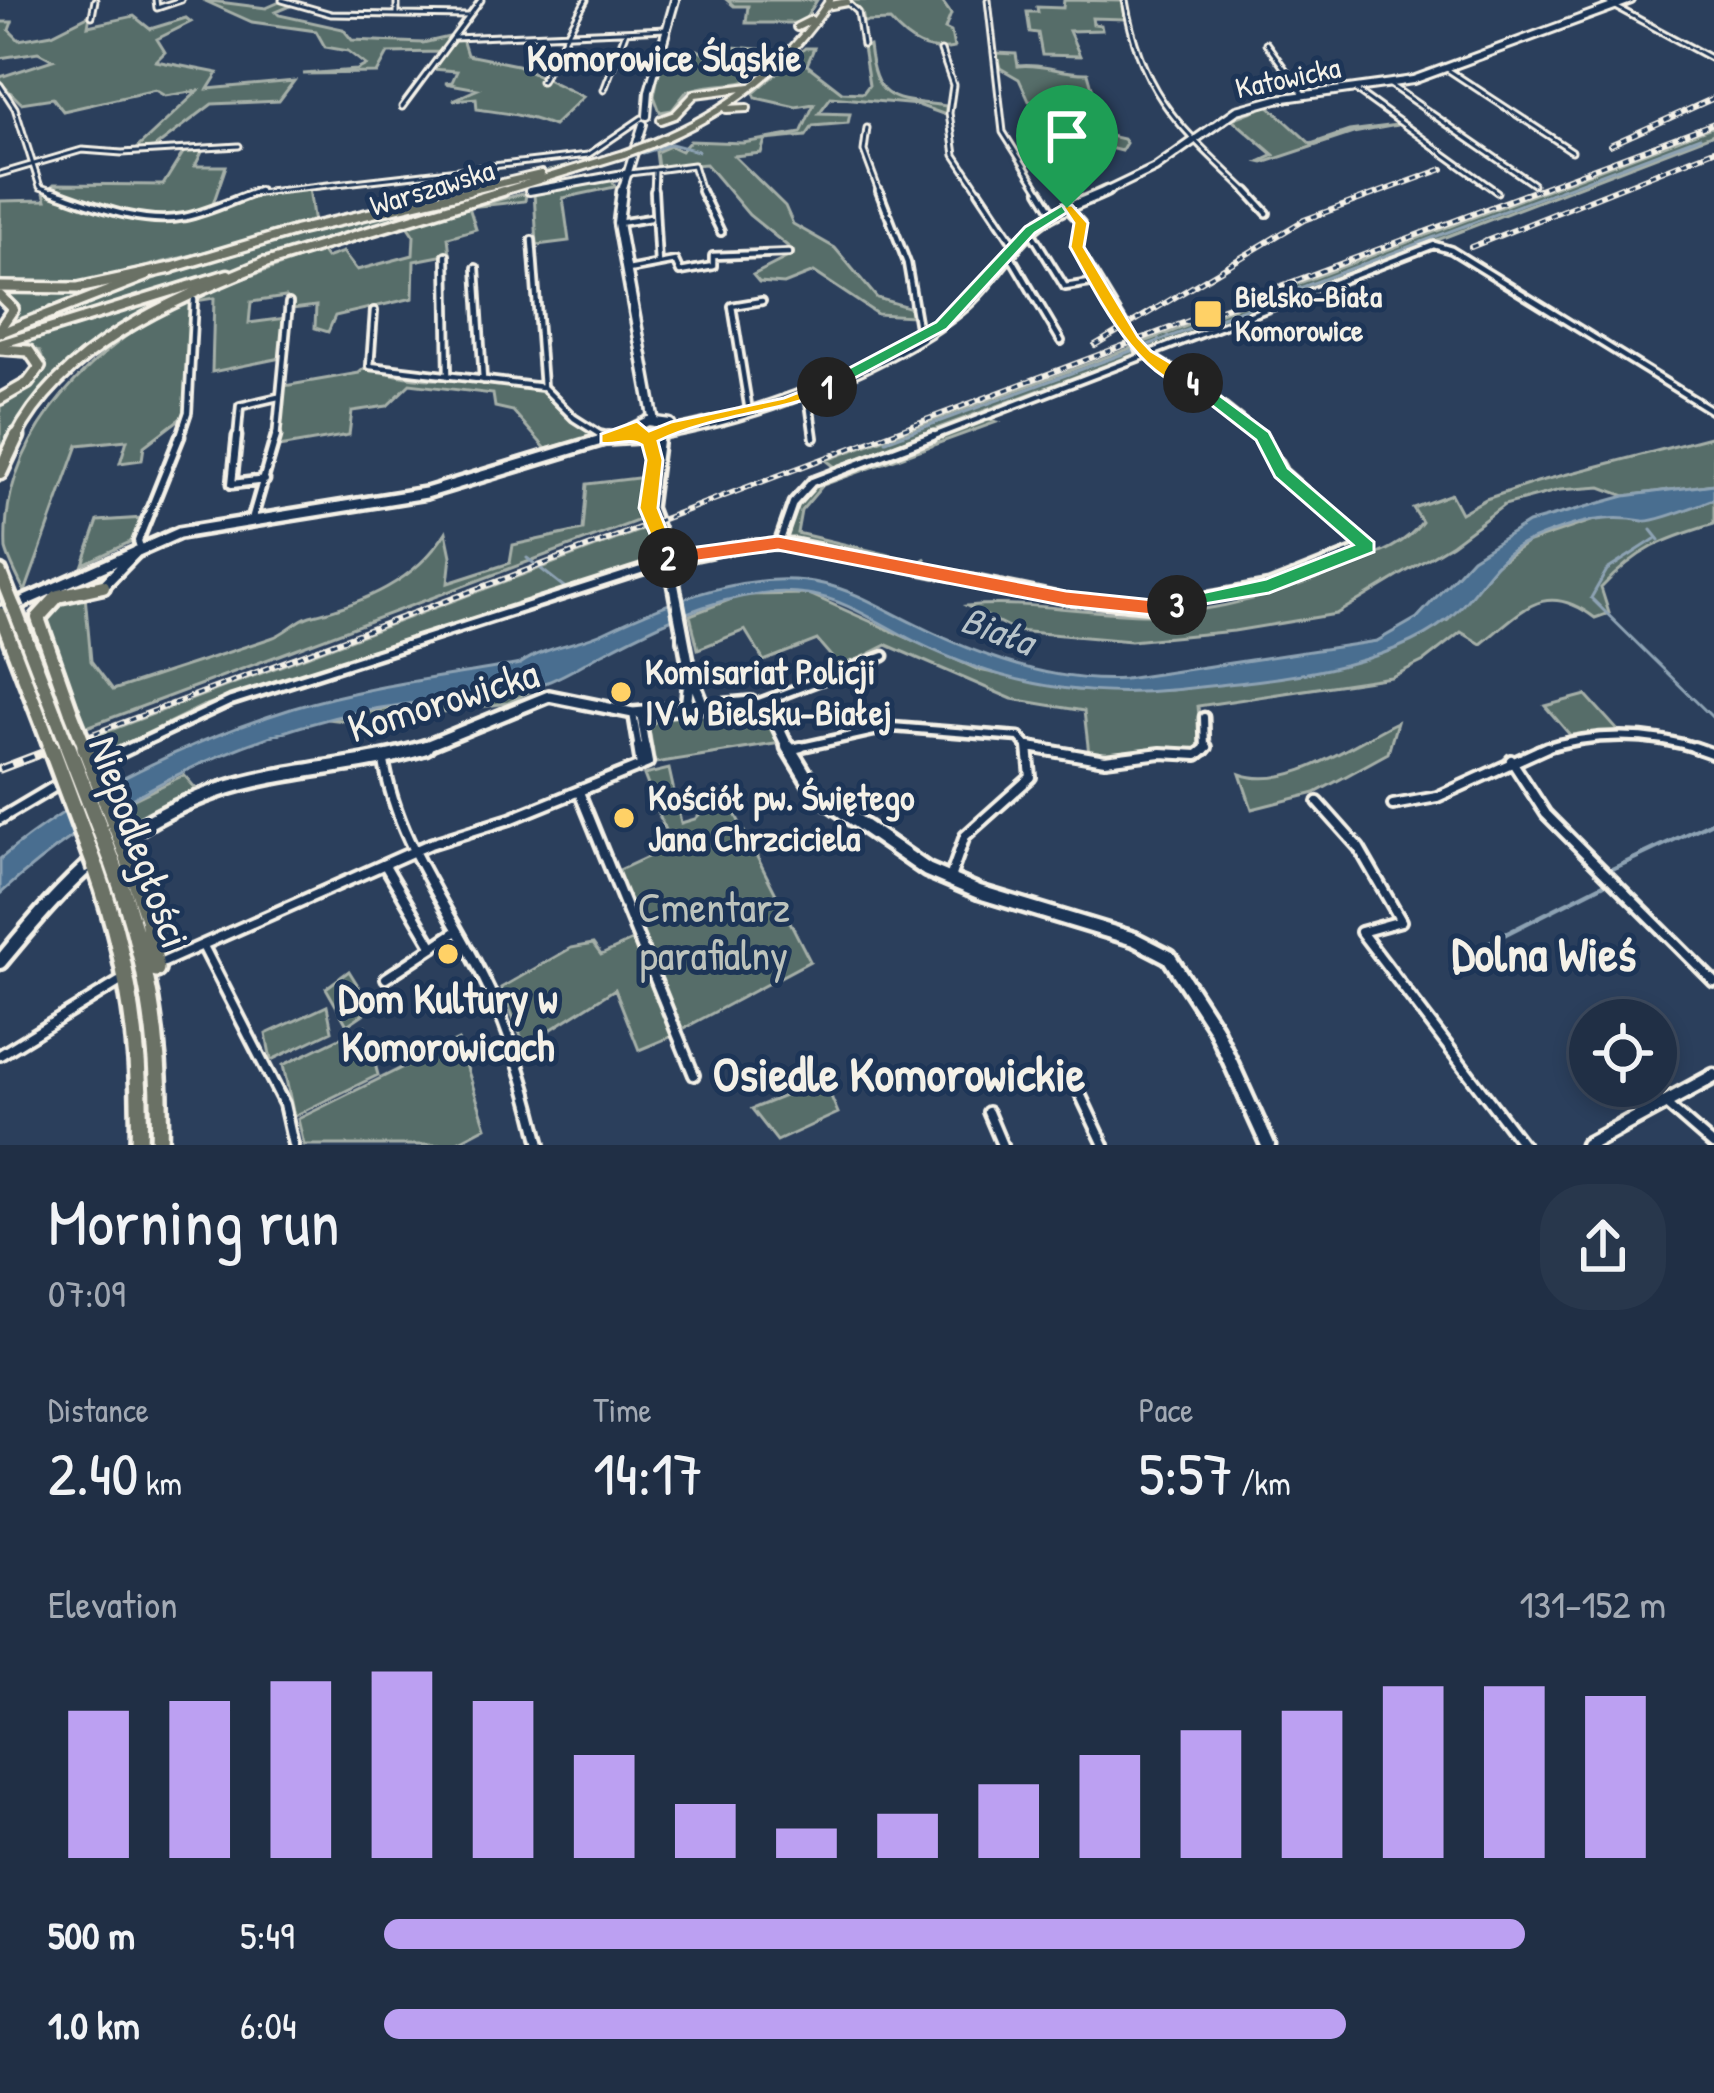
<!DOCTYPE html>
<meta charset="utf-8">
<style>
:root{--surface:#202f45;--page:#28374c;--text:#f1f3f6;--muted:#a2a9b3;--line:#3d4a5e;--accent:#bca0f2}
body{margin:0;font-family:"Patrick Hand",sans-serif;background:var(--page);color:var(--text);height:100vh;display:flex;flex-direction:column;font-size:45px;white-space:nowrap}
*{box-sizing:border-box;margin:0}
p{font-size:39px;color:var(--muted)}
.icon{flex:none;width:66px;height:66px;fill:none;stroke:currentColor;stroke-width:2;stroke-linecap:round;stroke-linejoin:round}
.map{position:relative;height:1145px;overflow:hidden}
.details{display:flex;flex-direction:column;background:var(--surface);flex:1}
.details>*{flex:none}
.fabs{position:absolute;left:1569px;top:999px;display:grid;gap:24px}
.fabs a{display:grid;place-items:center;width:108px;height:108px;border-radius:50%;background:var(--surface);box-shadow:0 6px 18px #0003,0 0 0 3px var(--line);font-size:60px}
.pin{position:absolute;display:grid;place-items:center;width:102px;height:102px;color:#fff;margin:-123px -51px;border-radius:50% 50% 50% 0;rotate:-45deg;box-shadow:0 0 12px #0007}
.pin .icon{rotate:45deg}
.km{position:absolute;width:60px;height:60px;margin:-30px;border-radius:50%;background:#222;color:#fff;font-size:33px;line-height:60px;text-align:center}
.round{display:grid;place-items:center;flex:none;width:126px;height:126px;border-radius:48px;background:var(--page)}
.head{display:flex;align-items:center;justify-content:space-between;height:204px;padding:0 48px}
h1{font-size:66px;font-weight:600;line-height:90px}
.figures{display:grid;grid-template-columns:repeat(3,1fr);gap:18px;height:204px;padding:12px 48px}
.figures div{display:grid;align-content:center}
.figures b{font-size:60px;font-weight:600}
.figures small{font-size:33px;font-weight:400}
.figures p{font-size:33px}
.chart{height:336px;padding:24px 48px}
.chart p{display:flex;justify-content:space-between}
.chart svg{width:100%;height:216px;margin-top:12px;stroke:var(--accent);stroke-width:6}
ul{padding:0 48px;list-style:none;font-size:39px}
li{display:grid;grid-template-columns:192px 144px 1fr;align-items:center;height:90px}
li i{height:30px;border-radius:15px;background:var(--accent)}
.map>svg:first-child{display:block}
</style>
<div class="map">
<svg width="1714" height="1145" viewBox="0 0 1714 1145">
<rect width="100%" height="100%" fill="#2b3f5c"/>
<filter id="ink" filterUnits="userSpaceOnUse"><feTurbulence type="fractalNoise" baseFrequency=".00833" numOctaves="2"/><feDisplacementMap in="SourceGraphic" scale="24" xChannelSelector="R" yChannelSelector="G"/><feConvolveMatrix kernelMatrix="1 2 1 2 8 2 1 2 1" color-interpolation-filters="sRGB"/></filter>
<g filter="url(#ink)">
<!-- green -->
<path fill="#566d69" stroke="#a5afa8" stroke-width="3" d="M203,0L266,8L282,1L293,5L276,12L279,15L343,29L352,40L423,43L453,36L442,52L388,53L377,73L303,74L357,70L366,65L348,51L325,47L316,31L252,22Z
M727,0H817L803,23H746L748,6H734Z
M847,0H941L951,14L945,29L951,32L954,48C928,53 910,44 890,21L864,22L862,12Z
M1064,0L1123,1L1125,19L1092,18L1093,24L1101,25L1102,30L1069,31L1080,56L1042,55L1038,33L1030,32L1027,12H1038L1037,7L1063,8Z
M90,15L88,26L134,16L150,29L186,18L191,22L157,39L165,52L156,61L218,73L208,89L294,81L279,101L212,104L154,148L135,150L198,91L165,96L155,90L63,111L53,98L21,103L0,82V77L53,60L38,52L0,58V22H12L9,30L19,40L52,34Z
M456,39H462L467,55L517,65L583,97L553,126C527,115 504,113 477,109L476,98L453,100L478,89L445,83L452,82L457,71L432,69Z
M869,46C876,104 893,99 946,106V115L918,105L831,97L819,113L850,114L848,123L813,126L806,136L765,140L761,153L734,156L785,206L793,224L835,248L877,298L911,308L912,316L877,314L814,272L784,284L759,282L753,275L790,256L791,249L749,215L706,164L658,168L656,152L670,146L681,151L690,141L743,143L801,133L814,104L796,107L756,98L754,93L805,48H814L807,65L842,92L863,93L869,85L863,47Z
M732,47L785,51C743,99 733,76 687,91L672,110L660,112L654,96L663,51L698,50L716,62L730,63Z
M996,53L1016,54L1018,66C1042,63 1063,74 1088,73L1093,91L1070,90L1063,102H1050L1079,129L1123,139L1126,143L1121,151L1069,138L1043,103L1029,101L1019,79L1000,68Z
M1268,105L1311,144L1349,131L1397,125L1353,133L1263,163L1259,162L1274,155L1232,119Z
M1714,126V134L1153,349L1139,344Z
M186,148H204L195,166H226L212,207L251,195L309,188L314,224L66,287L0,285V201L46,200L44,193L54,184L163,185Z
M624,152L0,342V335L224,253Z
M612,180L615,187L563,198L569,241L537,245L534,192Z
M526,193L525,201L469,207L476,229L448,237L450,254L414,261L413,298L335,316L328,332L315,328L316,306L293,309L286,297L251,302L249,323L286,318L281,358L212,372L214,298L196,301L197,295L321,251L326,258L343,252L357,270L413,255L414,236L406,224Z
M99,287V291L3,328L17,306L0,289Z
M178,292L54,382L0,461V402L29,387L45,367L40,351L14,343Z
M191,297L185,415L144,446L142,460L120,463L127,440L78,445L25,592C18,578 10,563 6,549C0,430 101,341 191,297Z
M1131,348L1136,354L835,467L826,460Z
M367,366C417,389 484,372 537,388C553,393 577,424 597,435L546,449L513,411L495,407L493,394L410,384L387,406L352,411L349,435L279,447L284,386L359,373Z
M982,419L997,422L823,485L801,511L797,533L919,562L926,558L918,566L787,538L796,503L812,486Z
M1714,436V484L1625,496L1601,487L1560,490L1504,505L1452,544L1336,614L1234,631L1131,641L1016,631L967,606C1030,600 1091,615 1153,614C1219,612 1282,593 1343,568C1371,557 1404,547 1422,522L1413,508L1451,494L1461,513L1486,499L1537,482Z
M646,477L642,494L645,518L87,727L44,624L45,614L58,601L85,595L91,661L113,690C165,673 218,656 271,638C285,634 298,619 310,616C363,603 416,581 446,532L451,556L448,583L510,563L513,545L583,530L587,484Z
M1714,499V524C1664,539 1637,549 1601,588L1609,613L1595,618C1544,579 1523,611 1481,644L1461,632L1424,661L1391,677L1198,706L1202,747L1197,751L1089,754L1084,711L1012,699L887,645L841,668L817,640L764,661L745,630L698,649L690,615L742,595L809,594L979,670L1077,690H1171L1325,669L1380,654L1448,620L1492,567L1526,543L1603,517L1653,519Z
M145,518L134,540L83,564L98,521Z
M649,527L658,554L636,567L203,706L101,756L92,737Z
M547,682L508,703L361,723L328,719Z
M1586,695L1621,734L1570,735L1545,706Z
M752,707L773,724L781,743L655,763L649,729L660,716Z
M1397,722L1388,753L1315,793L1252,809L1240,774C1289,792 1353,743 1397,722Z
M669,769L681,823L695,819L723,790L810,961L679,1031L615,872L671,846L644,775Z
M184,775L198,791L128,828L120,806Z
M634,940L675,1035L639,1050L615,989L525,1046L501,988L571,948L593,944L601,955Z
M349,971L372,1008L347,1025L326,988Z
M327,1006L332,1031L271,1060L266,1034Z
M365,1026L378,1075L294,1116L283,1065Z
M458,1040L486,1127L452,1145H304L298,1119Z
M824,1080L838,1113L777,1141L752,1109Z"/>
<!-- water -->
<path fill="#486e90" stroke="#8da2b3" stroke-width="3" d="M1714,484V499C1700,504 1655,523 1643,521C1602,513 1567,525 1527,542C1490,558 1478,596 1448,619C1380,673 1256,681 1171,690C1082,699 997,682 918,643C883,626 846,599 807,594C738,584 665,620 605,652C587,661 567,675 547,682C496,698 418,700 363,711C231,738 99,804 0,894V859C79,792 195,739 294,708C367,686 445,677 520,664C546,646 576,645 604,632C669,601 751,568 823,584C856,591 885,610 915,624C977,655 1055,684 1125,679L1377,641L1417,618L1472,558L1528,523L1625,496Z"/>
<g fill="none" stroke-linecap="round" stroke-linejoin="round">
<!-- stream-far1 -->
<path stroke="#8da2b3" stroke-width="3" d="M643,153L671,144L698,151
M1143,347L1700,137
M886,441L1134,350
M1651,530L1659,540
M1655,539L1607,570L1591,598L1714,719
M527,558L564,587"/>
<!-- stream -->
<path stroke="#8da2b3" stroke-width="4.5" d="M1610,870L1714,821
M1484,945L1604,884L1606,878"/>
<!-- street-far3 casing -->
<g stroke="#f4f1e8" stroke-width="9">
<path id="street-far3" d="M156,0L157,8L181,0
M282,0L331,14L468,16
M397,0V14
M988,0L1003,132L1042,194
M1125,0C1141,98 1184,130 1250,194
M1603,0L1714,60
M847,2L858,12L863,45
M92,16L95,0
M454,38L667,29
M1266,43L1304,95
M941,51L953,85L949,113L955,155L981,194
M1447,69L1572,151
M541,81L586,0
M0,85L15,108L40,187L61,194
M1390,85L1533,184
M1354,89L1497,192
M604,90L626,31
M402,107L481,0
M867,128L864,151L880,194
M655,170L693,165L702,194
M629,173L655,170L654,194
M0,174L82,150L122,153L239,146
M250,194L588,155L642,118"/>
</g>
<!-- street-far2 casing -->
<g stroke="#f4f1e8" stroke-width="12">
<path id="street-far2" d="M52,191C93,205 141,226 185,217C210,212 235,199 259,191
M654,191L658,264
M701,191L721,232
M879,191L907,263L920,339
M979,191L1015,245
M1040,191L1054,214
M1247,191L1267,213
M1067,208L1081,223L1077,247L1139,349L1192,382L1264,439
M618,223L650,218
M1030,230L1065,287L1096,282
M532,240L543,387
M1009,253L1061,341
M446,255L448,376
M476,268L483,380
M628,270L675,261L680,272L713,266V256L789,253
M374,311L370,366L543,387L574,418L607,439
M808,395L814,438
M749,411L732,306L762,301
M179,439L188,412L194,300
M237,439L240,406L278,397
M276,439L289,303
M926,439L1434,245L1451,250L1714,412"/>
</g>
<!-- street-far1 casing -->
<g stroke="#f4f1e8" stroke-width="15">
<path id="street-far1" d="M237,436L232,484L265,480
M602,436L607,439
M252,519L276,436
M779,543L793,503L812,482L933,436
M140,547L138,541L180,436
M759,703L884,656
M633,713L639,750
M640,713L646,750
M1204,717L1205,750
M793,749L892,727L1019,737L1028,747L1047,750
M126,750L231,701L669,561L747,545L796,544L1066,599L1153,607L1269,586L1367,547L1282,472L1262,436
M1538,750C1592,732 1650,732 1703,750"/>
</g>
<!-- street casing -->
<g stroke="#f4f1e8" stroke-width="16">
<path id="street" d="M638,747L641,766
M1029,747L1105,760L1161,753L1197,755L1207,747
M1694,747L1714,754
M793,749L801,747
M1511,760L1546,814L1714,982
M384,761C396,841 449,907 484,979C510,1031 527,1088 540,1145
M97,764L133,747
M579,792L694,1075
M1318,802L1359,848L1401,921L1361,932L1523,1145
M1393,805L1437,797L1547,747
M0,819L64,781
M385,865L433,947L457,931
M950,878L965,836L1031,777L1028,747
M203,946L284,1104L293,1145
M164,962L430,844L510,819L648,763L645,747
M386,978L433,947
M0,1055L119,982
M1073,1079L1104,1145
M1667,1105L1713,1145
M988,1112L1002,1145"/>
</g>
<!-- secondary-far3 casing -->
<g stroke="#f4f1e8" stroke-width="12">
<path id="secondary-far3" d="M647,116L649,91L675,0
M529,191L629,173
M621,194L643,124
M1101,194L1155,168L1237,110L1277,99L1413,80L1631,0"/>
</g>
<!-- secondary-far2 casing -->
<g stroke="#f4f1e8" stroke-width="15">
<path id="secondary-far2" d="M622,191L618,223L654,422
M624,433L648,421L670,424
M613,439C714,434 881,374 960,310C989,287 1007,252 1034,228C1052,211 1085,202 1107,191
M657,439L658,434"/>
</g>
<!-- secondary-far1 casing -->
<g stroke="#f4f1e8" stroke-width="18">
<path id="secondary-far1" d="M658,436L649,508L669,561L690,672L703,705
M607,439L654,436
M103,586L137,551
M0,612L179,533L426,493L608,438
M686,708L690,672
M416,750L549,696L633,713L751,702L772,714L789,750"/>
</g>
<!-- secondary casing -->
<g stroke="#f4f1e8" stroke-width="21">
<path id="secondary" d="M788,747L816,793L927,870L979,892L1134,939L1169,957L1215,1028L1268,1145
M0,962C67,881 116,825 220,790C286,768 360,768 426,747
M1587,1145L1714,1076"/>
</g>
<!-- primary-far1 casing -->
<g stroke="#f4f1e8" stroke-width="12">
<path id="primary-far1" d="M826,6L847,2
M797,27L811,20
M727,109L747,108
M661,120L675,115L695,94L750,87
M651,144C728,112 784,70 830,0
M455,194L541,174
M493,194L624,154"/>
</g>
<!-- primary casing -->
<g stroke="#f4f1e8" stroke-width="15">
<path id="primary" d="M262,264L503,191
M167,269L295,231L468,191
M0,333L146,276
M0,344L228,274"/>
</g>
<!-- highway-far2 casing -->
<g stroke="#f4f1e8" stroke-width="16">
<path id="highway-far2" d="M0,287L78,288L171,268
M0,296L13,309L0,328
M0,349L29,351L40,367L28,383L0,399
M15,439C63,345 172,301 264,263"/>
</g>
<!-- highway-far1 casing -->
<g stroke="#f4f1e8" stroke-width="21">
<path id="highway-far1" d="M0,472L17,436
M0,573L11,601
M15,610L57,719
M0,614L43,726
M71,712L38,618L58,596L103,586"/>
</g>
<!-- highway casing -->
<g stroke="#f4f1e8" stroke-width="24">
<path id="highway" d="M126,852L148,919L156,969
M112,860C147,954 162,1045 159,1145
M96,868C128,959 142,1048 139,1145"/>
</g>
<!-- street-far3 -->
<use href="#street-far3" stroke="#1d3557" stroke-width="3"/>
<!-- street-far2 -->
<use href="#street-far2" stroke="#1d3557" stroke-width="4.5"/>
<!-- street-far1 -->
<use href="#street-far1" stroke="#1d3557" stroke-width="6"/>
<!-- street -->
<use href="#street" stroke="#1d3557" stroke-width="8"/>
<!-- secondary-far3 -->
<use href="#secondary-far3" stroke="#1d3557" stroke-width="6"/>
<!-- secondary-far2 -->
<use href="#secondary-far2" stroke="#1d3557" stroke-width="8"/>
<!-- secondary-far1 -->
<use href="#secondary-far1" stroke="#1d3557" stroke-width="9"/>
<!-- secondary -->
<use href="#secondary" stroke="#1d3557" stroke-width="12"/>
<!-- primary-far1 -->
<use href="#primary-far1" stroke="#6b7165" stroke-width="6"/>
<!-- primary -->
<use href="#primary" stroke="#6b7165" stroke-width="8"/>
<!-- highway-far2 -->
<use href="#highway-far2" stroke="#6b7165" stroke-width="9"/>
<!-- highway-far1 -->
<use href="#highway-far1" stroke="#6b7165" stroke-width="12"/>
<!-- highway -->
<use href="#highway" stroke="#6b7165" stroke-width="15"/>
<!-- rail-far1 casing -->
<g stroke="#f4f1e8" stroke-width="6">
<path id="rail-far1" d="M1610,145L1714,98
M1471,247L1714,150
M1095,345L1304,220L1443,169
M50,750L1714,123"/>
</g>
<!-- rail casing -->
<g stroke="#f4f1e8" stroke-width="9">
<path id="rail" d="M0,769L58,747"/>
</g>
<!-- rail-far1 -->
<use href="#rail-far1" stroke="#1d3557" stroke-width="3" stroke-dasharray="6" stroke-linecap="butt"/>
<!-- rail -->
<use href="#rail" stroke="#1d3557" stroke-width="4.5" stroke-dasharray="12" stroke-linecap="butt"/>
<!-- primary-bridge casing -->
<g stroke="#f4f1e8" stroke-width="12" stroke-linecap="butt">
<path id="primary-bridge" d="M624,154L651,144"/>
</g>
<!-- highway-bridge-far1 casing -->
<g stroke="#f4f1e8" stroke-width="21" stroke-linecap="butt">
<path id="highway-bridge-far1" d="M11,601L15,610
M71,712L86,750
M57,719L69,750
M43,726L52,750"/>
</g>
<!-- highway-bridge casing -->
<g stroke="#f4f1e8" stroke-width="24" stroke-linecap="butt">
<path id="highway-bridge" d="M51,747L96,868
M68,747L112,860
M85,747L126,852"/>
</g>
<!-- primary-bridge -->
<use href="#primary-bridge" stroke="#6b7165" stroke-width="6"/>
<!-- highway-bridge-far1 -->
<use href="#highway-bridge-far1" stroke="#6b7165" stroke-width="12"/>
<!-- highway-bridge -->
<use href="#highway-bridge" stroke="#6b7165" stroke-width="15"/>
</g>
</g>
<!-- split-1 -->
<path fill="#22a559" stroke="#fff" stroke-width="3" d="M1062,205L1074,208L1035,233L947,329L832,390H821V383L936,322L1025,227Z"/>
<!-- split-2 -->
<path fill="#f5b400" stroke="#fff" stroke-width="3" d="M827,381L832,383V390C776,413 712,415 658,441L663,460L658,508L678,558L675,563H662L639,508L646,460L642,445C629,437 615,446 601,443V434L637,421L649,431L671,422L784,398Z"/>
<!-- split-3 -->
<path fill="#f0652b" stroke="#fff" stroke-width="3" d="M778,536L1066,591L1153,600L1177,597L1187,605L1177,613L1153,615L1066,606L778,550L668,565L659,558L668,551Z"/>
<!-- split-4 -->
<path fill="#22a559" stroke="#fff" stroke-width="3" d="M1188,380H1199L1269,432L1288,468L1374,542V552L1269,593L1169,610V600L1266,579L1353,545L1275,477L1256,440L1188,387Z"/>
<!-- split-5 -->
<path fill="#f5b400" stroke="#fff" stroke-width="3" d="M1062,205H1072L1088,223L1084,247L1138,337L1151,351L1199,380V387C1142,391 1094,289 1070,247L1074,223Z"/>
<!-- markers -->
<g fill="#ffd166" stroke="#1d3557" stroke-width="4.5">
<rect x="1193" y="299" width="30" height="30" rx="6"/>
<circle cx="621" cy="692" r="12"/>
<circle cx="624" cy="818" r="12"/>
<circle cx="448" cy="954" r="12"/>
</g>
<g text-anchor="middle" stroke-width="10" stroke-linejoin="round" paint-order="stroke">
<!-- far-street labels -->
<g font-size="30" fill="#f4f1e8" stroke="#1d3557">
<text transform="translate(1288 78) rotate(-12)" y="10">Katowicka</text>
<text transform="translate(432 188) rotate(-17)" y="10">Warszawska</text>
</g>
<!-- far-poi labels -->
<g font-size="30" font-weight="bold" fill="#f4f1e8" stroke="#1d3557" text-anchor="start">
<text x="1235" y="307">Bielsko-Biała<tspan x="1235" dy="34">Komorowice</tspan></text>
</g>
<!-- poi labels -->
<g font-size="36" font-weight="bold" fill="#f4f1e8" stroke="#1d3557" text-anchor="start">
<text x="645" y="684">Komisariat Policji<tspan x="645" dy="41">IV w Bielsku-Białej</tspan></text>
<text x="648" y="810">Kościół pw. Świętego<tspan x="648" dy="41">Jana Chrzciciela</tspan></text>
</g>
<!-- far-district labels -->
<g font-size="39" font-weight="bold" fill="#f4f1e8" stroke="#1d3557">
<text x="664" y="71">Komorowice Śląskie</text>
</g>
<!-- water labels -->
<g font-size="39" font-style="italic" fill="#b8c3c9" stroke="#1d3557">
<text transform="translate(998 630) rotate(20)" y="14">Biała</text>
</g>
<!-- near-street labels -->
<g font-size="42" fill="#f4f1e8" stroke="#1d3557">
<text transform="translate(443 700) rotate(-17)" y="15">Komorowicka</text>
<text transform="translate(140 842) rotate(70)" y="15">Niepodległości</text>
</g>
<!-- near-park labels -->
<g font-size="42" fill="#bdc3bc" stroke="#1d3557">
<text x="714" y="922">Cmentarz<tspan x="714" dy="48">parafialny</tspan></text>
</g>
<!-- near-poi labels -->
<g font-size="42" font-weight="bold" fill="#f4f1e8" stroke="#1d3557">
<text x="448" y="1013">Dom Kultury w<tspan x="448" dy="48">Komorowicach</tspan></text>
</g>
<!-- near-neighbourhood labels -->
<g font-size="48" font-weight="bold" fill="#f4f1e8" stroke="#1d3557">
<text x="1544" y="971">Dolna Wieś</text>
<text x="899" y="1091">Osiedle Komorowickie</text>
</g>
</g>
</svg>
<div class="fabs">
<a><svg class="icon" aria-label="locate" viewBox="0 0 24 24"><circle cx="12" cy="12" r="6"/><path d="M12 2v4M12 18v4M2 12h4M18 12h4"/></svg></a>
</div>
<div class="pin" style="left:1067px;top:208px;background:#1e9e55"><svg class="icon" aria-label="arrive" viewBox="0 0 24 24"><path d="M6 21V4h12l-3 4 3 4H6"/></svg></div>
<b class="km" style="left:827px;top:387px">1</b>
<b class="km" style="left:668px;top:558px">2</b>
<b class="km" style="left:1177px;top:605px">3</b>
<b class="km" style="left:1193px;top:383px">4</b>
</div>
<section class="details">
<div class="head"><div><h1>Morning run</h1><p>07:09</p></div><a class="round"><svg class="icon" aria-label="share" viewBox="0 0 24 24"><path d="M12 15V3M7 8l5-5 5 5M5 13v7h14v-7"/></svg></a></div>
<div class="figures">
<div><p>Distance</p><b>2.40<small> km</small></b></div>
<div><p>Time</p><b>14:17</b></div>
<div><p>Pace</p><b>5:57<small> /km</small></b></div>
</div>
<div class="chart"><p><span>Elevation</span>131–152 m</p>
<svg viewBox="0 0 160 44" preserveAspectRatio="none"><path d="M5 44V14M15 44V12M25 44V8M35 44V6M45 44V12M55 44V23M65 44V33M75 44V38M85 44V35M95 44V29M105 44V23M115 44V18M125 44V14M135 44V9M145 44V9M155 44V11"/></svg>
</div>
<ul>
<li><b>500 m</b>5:49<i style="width:89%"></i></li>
<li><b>1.0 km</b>6:04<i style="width:75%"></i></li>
</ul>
</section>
